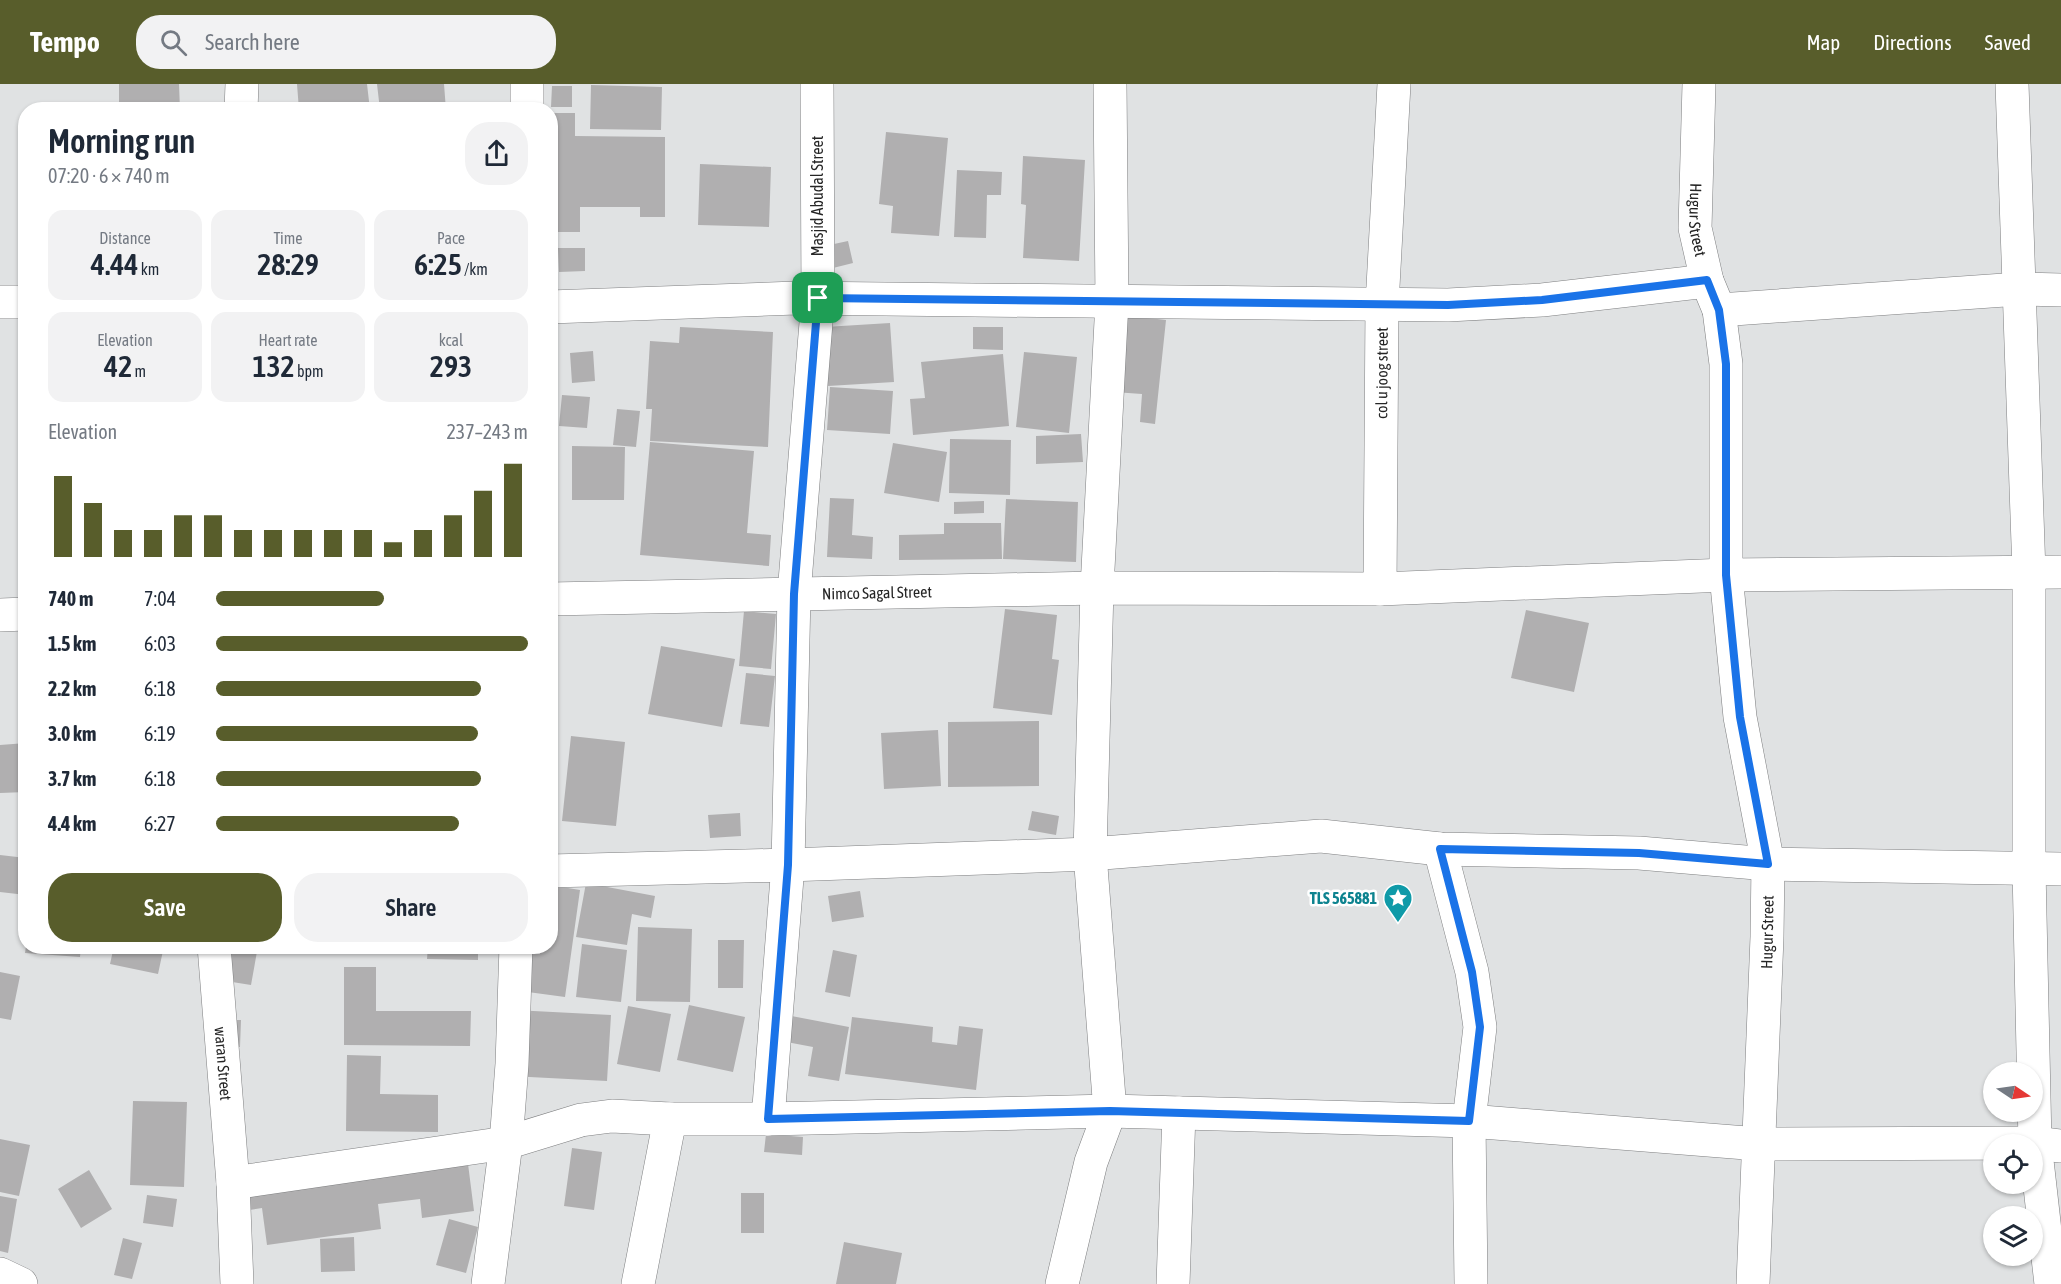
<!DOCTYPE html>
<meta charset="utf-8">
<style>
:root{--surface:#fff;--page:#f2f2f3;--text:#1f2937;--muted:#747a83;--accent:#585d2b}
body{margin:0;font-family:"Asap Condensed",sans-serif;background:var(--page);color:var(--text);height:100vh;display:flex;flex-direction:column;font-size:22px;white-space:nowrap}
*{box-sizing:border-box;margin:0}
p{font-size:20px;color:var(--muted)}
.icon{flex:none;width:33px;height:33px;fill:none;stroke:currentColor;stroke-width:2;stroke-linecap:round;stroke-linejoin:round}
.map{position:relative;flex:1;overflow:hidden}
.details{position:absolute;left:18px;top:18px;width:540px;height:852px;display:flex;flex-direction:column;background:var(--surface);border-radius:24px;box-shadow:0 2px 4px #0004}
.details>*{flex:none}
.needle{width:39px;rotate:103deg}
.fabs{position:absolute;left:1983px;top:978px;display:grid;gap:12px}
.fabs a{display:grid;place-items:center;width:60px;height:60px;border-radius:50%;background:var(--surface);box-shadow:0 2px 4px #0004;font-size:30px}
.pin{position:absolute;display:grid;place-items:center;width:51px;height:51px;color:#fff;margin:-26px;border-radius:12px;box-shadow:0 3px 9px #0006}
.round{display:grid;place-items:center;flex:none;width:63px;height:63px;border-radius:24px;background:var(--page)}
.head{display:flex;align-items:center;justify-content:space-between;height:102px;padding:0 30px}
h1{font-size:33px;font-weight:600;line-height:45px}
.figures{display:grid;grid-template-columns:repeat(3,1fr);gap:9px;height:102px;padding:6px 30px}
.figures div{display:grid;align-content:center;border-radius:15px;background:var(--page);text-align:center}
.figures b{font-size:30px;font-weight:600}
.figures small{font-size:16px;font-weight:400}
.figures p{font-size:16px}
.chart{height:168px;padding:12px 30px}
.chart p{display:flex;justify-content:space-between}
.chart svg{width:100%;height:108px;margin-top:6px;stroke:var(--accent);stroke-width:6}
.cta{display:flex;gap:12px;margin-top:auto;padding:12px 30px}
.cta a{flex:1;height:69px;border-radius:24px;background:var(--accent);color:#fff;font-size:24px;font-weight:600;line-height:69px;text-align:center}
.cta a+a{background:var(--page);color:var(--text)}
ul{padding:0 30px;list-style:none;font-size:20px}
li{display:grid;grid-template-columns:96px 72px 1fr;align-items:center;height:45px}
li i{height:15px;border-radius:8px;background:var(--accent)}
header{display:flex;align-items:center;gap:36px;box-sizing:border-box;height:84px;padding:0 30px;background:var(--accent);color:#fff}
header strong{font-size:28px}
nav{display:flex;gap:33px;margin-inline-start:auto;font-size:21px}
.search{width:420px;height:54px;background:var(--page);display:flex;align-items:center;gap:15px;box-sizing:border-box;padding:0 21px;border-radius:24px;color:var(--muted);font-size:22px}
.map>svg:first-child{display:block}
</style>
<header>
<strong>Tempo</strong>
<div class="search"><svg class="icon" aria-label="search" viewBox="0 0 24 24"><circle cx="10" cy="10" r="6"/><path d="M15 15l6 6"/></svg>Search here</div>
<nav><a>Map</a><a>Directions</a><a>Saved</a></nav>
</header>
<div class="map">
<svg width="2061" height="1200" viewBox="0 0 2061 1200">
<rect width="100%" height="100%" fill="#e0e2e3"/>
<!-- building -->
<path fill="#b0afb0" d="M119,0H179L180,26H119Z
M297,0H367L370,26H299Z
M377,0H444L446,26H380Z
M591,1L662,3L661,46L590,45Z
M552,2H572V23H551Z
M552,29H575V52L665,53V133H640V123H580V148H551Z
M886,48L948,54L939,152L891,149L893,122L879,120Z
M1023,72L1085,76L1079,177L1023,174L1026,121L1021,120Z
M700,80L771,83L769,143L698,141Z
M957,86L1002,88L1001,111H987L986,154L954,153Z
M848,157L853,179L825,186L820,163Z
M558,164H585V187L559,188Z
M1122,231L1166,236L1155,340L1140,338L1142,310L1114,308Z
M890,239L894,298L828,302L825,243Z
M680,243L773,248L768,363L650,357L652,325H646L650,257L679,259Z
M973,243H1003V266L973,265Z
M593,267L595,297L572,299L570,269Z
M1024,268L1077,273L1069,349L1016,343Z
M1003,270L1009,342L913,351L910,315L925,314L921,278Z
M830,303L893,307L890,350L827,346Z
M562,311L590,313L587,344L559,342Z
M617,325L640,327L636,363L613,361Z
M1081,350L1083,378L1036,380V352Z
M950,355L1011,356L1010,411L949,409Z
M650,358L754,367L747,449L771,451L769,482L640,471Z
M893,359L947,368L939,418L884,409Z
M572,362L625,363L624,416H572Z
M830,414L854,415L852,451L873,453L872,475L827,473Z
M1006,415L1078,418L1076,478L1003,475Z
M984,417V429L954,430V418Z
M944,439H1001L1002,475L899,476V451L944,450Z
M1005,525L1057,531L1052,575L1059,576L1052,631L993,624Z
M1526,526L1589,539L1574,608L1511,594Z
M744,527L776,530L771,585L739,582Z
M661,562L735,575L722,643L648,630Z
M746,589L775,592L769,643L740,640Z
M1039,637V702L948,703V638Z
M938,646L941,702L884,705L881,649Z
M571,652L625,658L616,742L562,737Z
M26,659V708L0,709V661Z
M1032,727L1059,732L1056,751L1028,746Z
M740,729L741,752L710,754L708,731Z
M0,771L26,774V811L0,808Z
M586,799L655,812L651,834L632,830L627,861L576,853Z
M550,801L580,806L565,913L513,906L518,867L540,870L541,862H550Z
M860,807L864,833L832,838L828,812Z
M638,843L692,845L690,918L636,917Z
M718,856H744L743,904H718Z
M582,860L627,866L621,918L576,913Z
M26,862H81L80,873L25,869Z
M114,862H164L158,890L110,880Z
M212,862H258L251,901L207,894Z
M428,862H478V876L427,875Z
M833,866L857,871L850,913L825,908Z
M344,883H376V927H471L470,962L344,961Z
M0,888L20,892L11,936L0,934Z
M689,921L745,933L733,988L677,976Z
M628,922L671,930L660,988L617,980Z
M514,926L611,931L607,997L510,992Z
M781,930L849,943L839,997L808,992L813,963L776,956Z
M852,933L933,943L932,958L957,961L959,942L983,945L976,1006L845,990Z
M224,936H241L240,963H224Z
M347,971L381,972L380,1010L438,1011V1048L346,1047Z
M133,1017L187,1018L184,1103L130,1101Z
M766,1050L803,1053L802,1071L764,1068Z
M0,1055L30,1061L19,1112L0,1108Z
M572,1064L602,1068L594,1126L564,1122Z
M467,1072L474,1127L422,1134L420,1115L378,1120L381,1145L267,1161L262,1124L243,1127L240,1102Z
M89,1086L112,1125L81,1144L58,1105Z
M741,1109H764V1149H741Z
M147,1111L177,1115L173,1143L143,1139Z
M0,1112L17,1115L8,1169L0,1167Z
M449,1135L478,1143L466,1189L436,1181Z
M354,1153L355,1187L321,1188L320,1155Z
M123,1154L142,1159L132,1195L114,1191Z
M844,1158L902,1169L896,1200H836Z"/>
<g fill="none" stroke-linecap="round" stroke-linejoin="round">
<!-- street casing -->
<g stroke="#7e7f80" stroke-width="34">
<g id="street">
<path d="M527,0V26"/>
<path id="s1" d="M1699,0L1695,144L1707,197L1719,226L1726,280V491L1740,633L1768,780L1767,853L1753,1200"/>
<path d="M2012,0L2029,489V785L2035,1059L2051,1200"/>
<path d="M241,26L242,0"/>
<path d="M0,218H26"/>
<path d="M550,223L796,214L1448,221L1542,216L1707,197"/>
<path d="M1719,226L2019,205L2061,206"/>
<path id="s2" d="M1380,505L1382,221L1394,0"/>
<path id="s3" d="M550,515L1097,504L1380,505L1726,491L2061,488"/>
<path d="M0,531L26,530"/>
<path d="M1440,765L1472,888L1480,943L1469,1037L1471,1200"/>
<path d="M550,787L788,781L1090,770L1321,752L1440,765L1639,769L1768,780L2061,785"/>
<path id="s4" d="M214,862L233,1099L237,1200"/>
<path d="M768,1035L788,781L794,510L818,214L817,0"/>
<path d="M233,1099L506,1059L581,1036L612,1032L670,1035H768L1110,1027L1469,1037L1759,1060L2035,1059L2061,1062"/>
<path d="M0,1190L21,1200"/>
<path d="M488,1200L506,1059L512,980L516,862"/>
<path d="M638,1200L670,1035"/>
<path d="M1062,1200L1091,1078L1110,1027L1090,770L1097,504L1112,218L1110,0"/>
<path d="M1173,1200L1179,1029"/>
</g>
</g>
<!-- street -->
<use href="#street" stroke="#fff" stroke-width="33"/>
</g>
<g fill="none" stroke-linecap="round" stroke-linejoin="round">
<!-- route casing -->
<g stroke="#fff" stroke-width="12">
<path id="route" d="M1707,196L1719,226L1726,280V491L1740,633L1768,780L1639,769L1440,765L1472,888L1480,943L1469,1037L1110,1027L768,1035L788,781L794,510L818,214L1448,221L1542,216Z"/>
</g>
<!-- route -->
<use href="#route" stroke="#1a73e8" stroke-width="8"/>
</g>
<!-- icons -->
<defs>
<g id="sight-pin" transform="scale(1.5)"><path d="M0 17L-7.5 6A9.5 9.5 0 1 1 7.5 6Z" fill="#0f9aa8" stroke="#fff"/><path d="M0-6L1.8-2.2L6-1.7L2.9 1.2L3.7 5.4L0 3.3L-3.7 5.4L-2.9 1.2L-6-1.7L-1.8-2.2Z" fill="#fff"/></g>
</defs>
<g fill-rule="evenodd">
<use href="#sight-pin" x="1398" y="814"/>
</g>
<g text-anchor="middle" stroke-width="5" stroke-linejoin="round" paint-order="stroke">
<!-- street labels -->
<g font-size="16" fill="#252525" stroke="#fff">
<text transform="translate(817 112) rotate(-90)" y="6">Masjid Abudal Street</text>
<text dy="6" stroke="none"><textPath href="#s1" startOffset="136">Hugur Street</textPath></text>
<text dy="6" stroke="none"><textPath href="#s2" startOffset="216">col u joog street</textPath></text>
<text dy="6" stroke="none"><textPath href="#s3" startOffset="327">Nimco Sagal Street</textPath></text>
<text transform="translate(1767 848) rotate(-89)" y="6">Hugur Street</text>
<text dy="6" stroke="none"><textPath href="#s4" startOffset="118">waran Street</textPath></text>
</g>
<!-- culture labels -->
<g font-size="16" font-weight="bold" fill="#0d838f" stroke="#fff" text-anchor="end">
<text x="1377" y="820">TLS 565881</text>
</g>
</g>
</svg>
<div class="fabs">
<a><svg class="needle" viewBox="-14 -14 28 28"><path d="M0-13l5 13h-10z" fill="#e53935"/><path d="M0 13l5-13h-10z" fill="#747a83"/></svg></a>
<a><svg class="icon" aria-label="locate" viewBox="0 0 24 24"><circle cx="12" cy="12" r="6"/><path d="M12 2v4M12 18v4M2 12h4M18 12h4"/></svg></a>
<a><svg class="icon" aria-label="layers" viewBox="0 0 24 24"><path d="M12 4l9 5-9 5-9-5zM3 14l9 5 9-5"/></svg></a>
</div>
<div class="pin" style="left:818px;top:214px;background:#1e9e55"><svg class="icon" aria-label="arrive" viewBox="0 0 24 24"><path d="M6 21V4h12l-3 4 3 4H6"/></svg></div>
<section class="details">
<div class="head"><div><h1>Morning run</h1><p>07:20 · 6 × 740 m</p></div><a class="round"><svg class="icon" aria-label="share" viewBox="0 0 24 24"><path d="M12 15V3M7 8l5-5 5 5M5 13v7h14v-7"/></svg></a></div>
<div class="figures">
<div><p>Distance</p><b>4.44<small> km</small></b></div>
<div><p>Time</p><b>28:29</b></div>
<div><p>Pace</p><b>6:25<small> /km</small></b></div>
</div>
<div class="figures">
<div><p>Elevation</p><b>42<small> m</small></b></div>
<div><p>Heart rate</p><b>132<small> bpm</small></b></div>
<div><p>kcal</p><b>293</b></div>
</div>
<div class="chart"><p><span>Elevation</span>237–243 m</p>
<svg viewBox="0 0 160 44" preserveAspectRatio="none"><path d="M5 44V11M15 44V22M25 44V33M35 44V33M45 44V27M55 44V27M65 44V33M75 44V33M85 44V33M95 44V33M105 44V33M115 44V38M125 44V33M135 44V27M145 44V17M155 44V6"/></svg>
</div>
<ul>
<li><b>740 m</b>7:04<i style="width:54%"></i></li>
<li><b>1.5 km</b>6:03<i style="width:100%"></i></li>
<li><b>2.2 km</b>6:18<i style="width:85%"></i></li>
<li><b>3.0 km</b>6:19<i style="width:84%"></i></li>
<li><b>3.7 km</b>6:18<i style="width:85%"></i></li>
<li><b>4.4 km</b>6:27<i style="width:78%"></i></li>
</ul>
<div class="cta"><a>Save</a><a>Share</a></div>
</section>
</div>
